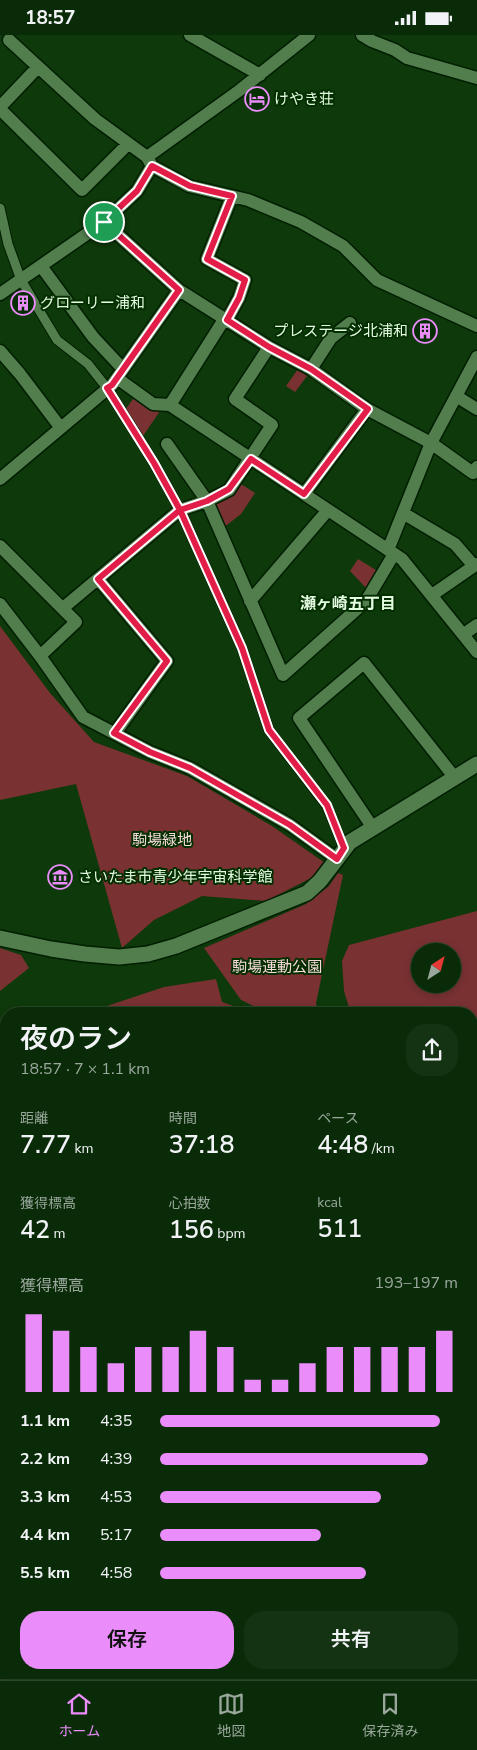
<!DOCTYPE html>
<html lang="ja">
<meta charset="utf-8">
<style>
:root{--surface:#0a2b08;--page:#133312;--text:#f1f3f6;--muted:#99a79c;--line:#2a4729;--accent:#eb8cfb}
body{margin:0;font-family:"Nunito Sans","Noto Sans JP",sans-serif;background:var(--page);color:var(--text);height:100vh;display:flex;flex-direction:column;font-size:19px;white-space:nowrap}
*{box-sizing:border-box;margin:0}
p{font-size:16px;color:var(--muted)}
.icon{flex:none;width:28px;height:28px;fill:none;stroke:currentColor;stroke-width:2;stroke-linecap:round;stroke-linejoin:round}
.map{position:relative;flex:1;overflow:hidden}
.drawer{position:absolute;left:0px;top:972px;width:478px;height:672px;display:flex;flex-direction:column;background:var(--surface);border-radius:20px 20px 0 0;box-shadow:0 2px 8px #0003,0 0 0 1px var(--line)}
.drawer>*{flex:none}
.needle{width:32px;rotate:36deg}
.buttons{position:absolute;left:411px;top:908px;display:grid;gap:10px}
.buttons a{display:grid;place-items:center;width:50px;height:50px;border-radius:50%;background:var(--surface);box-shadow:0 2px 8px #0003,0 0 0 1px var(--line);font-size:25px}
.pin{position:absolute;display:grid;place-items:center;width:42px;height:42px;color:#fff;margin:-21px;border:2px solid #fff;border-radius:50%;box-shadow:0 1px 5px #0007}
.round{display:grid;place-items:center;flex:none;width:52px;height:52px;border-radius:20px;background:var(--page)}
.head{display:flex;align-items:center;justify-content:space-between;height:85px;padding:0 20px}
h1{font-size:28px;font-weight:600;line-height:38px}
.stats{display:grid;grid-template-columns:repeat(3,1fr);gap:8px;height:85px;padding:5px 20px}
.stats div{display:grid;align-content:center}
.stats b{font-size:25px;font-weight:600}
.stats small{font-size:14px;font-weight:400}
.stats p{font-size:14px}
.chart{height:140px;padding:10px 20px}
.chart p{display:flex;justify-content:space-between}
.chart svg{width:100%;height:90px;margin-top:5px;stroke:var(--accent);stroke-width:6}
.button{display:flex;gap:10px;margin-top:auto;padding:10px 20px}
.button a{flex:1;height:58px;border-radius:20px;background:var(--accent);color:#111;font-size:20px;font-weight:600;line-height:58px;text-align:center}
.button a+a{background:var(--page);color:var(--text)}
ul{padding:0 20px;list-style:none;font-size:16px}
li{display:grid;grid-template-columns:80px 60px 1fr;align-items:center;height:38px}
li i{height:12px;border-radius:6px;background:var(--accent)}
.status{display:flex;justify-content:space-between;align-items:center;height:35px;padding:0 25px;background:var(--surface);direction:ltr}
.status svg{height:14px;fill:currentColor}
.dock{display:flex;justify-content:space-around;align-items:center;height:70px;border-top:1px solid var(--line);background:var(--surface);font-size:14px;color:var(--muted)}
.dock a{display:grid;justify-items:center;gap:2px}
.dock .selected{color:var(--accent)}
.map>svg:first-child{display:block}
</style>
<div class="status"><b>18:57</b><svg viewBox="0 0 49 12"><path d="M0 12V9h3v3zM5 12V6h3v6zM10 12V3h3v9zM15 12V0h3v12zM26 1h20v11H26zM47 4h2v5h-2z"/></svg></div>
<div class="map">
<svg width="477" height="1645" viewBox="0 0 477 1645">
<rect width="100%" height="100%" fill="#0e390a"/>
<!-- green -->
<path fill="#793132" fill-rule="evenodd" d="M298,334L307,341L295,357L286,351Z
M136,360L162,373L143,401L125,375Z
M241,449L255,458L241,479L223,493L213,470L232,461Z
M358,524L376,535L367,554L350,536Z
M0,591L50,658L94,707L187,741L272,791L325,828L311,843L266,866L202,861L154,885L122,913L76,749L0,765Z
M338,838L343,840L316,968L318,979H270L241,965L204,913L306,869L329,851Z
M477,876V1085L471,1086V979H351L344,956L342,926L349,910ZM420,916H452V949H420Z
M0,913L21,920L29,933L0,956Z
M216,944L222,967L257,979H83L164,952Z
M6,1017V1243L0,1238V1021Z"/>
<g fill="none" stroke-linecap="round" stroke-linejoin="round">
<!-- stream -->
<path stroke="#244e51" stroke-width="4" d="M471,1147L477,1144"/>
<!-- pedestrian casing -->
<g stroke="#001e00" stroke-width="11">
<path id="pedestrian" d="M0,173L8,209L21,245L57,305L88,329L107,353L154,428L180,475L242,613L269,695L327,771L344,813"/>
</g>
<!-- minor casing -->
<g stroke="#001e00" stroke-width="15">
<path id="minor" d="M190,0L260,40
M362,0L372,6L395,15L407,23L477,43
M9,5L95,84L147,122L152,131L189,151L248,165L301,187L343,211L377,245L477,291
M0,72L38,32
M0,74L82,155L128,109
M147,122L240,55L309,0
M104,187L179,255L269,312L311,334L367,374L431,408L473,438L477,432
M41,231L93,302L123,334
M0,259L104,187L137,156L152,131
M227,285L239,263L245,245L207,224L232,161
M0,316L20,339L60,392
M311,334L331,303L350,288
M117,343L153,369L170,370L402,524L477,617
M456,361L477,374
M170,370L225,283
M167,409L207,466L283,640L366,566L394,519
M0,444L112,350L179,255
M304,459L367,374
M403,478L455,509L474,531
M0,511L76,587L40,621
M388,515L431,408L477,322
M98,544L167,626L115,698
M432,560L477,529
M250,566L328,475
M0,569L40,621L83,682L150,717L190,733L290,790L337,824
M63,573L180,475L207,466L229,455L272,390L235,364L269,312
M464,599L477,590
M373,793L299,683L364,628L455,743
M471,1156L477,1153
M0,1274L6,1278
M471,1409L477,1369
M0,1586H6
M471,1629H477
M34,1645L35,1639
M146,1645L147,1639
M229,1645L230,1639
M369,1645L371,1639
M455,1645L456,1639"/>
</g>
<!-- tertiary casing -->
<g stroke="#001e00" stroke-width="18">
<path id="tertiary" d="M0,903L51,914L85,919L119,922L148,919L176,911L307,858L320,846L350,807L477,729"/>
</g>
<!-- trunk casing -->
<g stroke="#001e00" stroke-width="24">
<path id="trunk" d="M0,1386L6,1385
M0,1404H6
M471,1433L477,1434
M471,1453L477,1454"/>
</g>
<!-- pedestrian -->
<use href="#pedestrian" stroke="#527d4d" stroke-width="9"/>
<!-- minor -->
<use href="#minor" stroke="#527d4d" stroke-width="12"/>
<!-- tertiary -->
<use href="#tertiary" stroke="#527d4d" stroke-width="15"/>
<!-- trunk -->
<use href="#trunk" stroke="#4f80c4" stroke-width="21"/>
</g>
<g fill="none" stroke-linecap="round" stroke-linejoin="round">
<!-- route casing -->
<g stroke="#fff" stroke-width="10">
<path id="route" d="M104,187L179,255L112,350L107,353L154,428L180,475L98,544L167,626L114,698L150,717L190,733L290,790L337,824L344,813L327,770L269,695L242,613L180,475L207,466L229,454L251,424L304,459L368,374L311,334L269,312L227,285L239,263L245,245L207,224L232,161L190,151L152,131L137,156L104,187"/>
</g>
<!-- route -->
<use href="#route" stroke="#e11d48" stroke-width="6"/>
</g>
<!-- icons -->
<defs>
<g id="hotel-ring" transform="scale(1.25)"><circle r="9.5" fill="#032e00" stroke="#eb8cfb" stroke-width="1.5"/><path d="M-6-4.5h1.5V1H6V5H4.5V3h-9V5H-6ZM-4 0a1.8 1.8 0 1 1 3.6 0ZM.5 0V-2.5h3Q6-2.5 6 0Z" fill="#eb8cfb"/></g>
<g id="building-ring" transform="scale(1.25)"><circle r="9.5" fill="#032e00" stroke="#eb8cfb" stroke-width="1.5"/><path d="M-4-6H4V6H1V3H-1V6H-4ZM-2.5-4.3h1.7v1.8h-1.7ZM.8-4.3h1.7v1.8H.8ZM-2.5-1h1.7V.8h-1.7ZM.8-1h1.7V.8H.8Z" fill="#eb8cfb"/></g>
<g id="museum-ring" transform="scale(1.25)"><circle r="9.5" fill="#032e00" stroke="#eb8cfb" stroke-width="1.5"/><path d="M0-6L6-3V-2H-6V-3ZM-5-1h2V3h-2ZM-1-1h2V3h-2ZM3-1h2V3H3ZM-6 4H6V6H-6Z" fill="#eb8cfb"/></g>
</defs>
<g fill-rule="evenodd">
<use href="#hotel-ring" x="257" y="64"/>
<use href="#building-ring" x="23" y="268"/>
<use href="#building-ring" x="425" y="296"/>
<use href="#museum-ring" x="60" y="842"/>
</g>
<g text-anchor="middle" stroke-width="4" stroke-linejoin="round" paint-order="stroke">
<!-- poi labels -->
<g font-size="15" fill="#e3fbe0" stroke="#032e00" text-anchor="start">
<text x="274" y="69">けやき荘</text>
<text x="40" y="273">グローリー浦和</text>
<text x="408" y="301" text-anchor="end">プレステージ北浦和</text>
<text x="78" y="847">さいたま市青少年宇宙科学館</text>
</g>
<!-- park labels -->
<g font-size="15" fill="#f6dcda" stroke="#032e00">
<text x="162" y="810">駒場緑地</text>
<text x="277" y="937">駒場運動公園</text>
</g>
<!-- neighbourhood labels -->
<g font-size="16" font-weight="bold" fill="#e3fbe0" stroke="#032e00">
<text x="348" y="574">瀬ヶ崎五丁目</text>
</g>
</g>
</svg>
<div class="buttons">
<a><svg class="needle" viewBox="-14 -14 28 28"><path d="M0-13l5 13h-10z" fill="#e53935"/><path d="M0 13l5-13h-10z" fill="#99a79c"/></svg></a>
</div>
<div class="pin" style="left:104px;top:187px;background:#1e9e55"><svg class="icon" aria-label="arrive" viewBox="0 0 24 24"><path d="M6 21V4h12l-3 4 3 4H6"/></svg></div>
<section class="drawer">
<div class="head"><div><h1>夜のラン</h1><p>18:57 · 7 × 1.1 km</p></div><a class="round"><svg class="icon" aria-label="share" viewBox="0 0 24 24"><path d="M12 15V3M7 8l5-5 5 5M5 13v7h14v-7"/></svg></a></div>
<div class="stats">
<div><p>距離</p><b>7.77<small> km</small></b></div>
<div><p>時間</p><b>37:18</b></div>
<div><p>ペース</p><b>4:48<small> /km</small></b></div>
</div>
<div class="stats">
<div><p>獲得標高</p><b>42<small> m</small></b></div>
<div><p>心拍数</p><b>156<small> bpm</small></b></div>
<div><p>kcal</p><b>511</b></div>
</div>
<div class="chart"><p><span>獲得標高</span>193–197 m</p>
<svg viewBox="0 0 160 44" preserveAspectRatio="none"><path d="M5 44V6M15 44V14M25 44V22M35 44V30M45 44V22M55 44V22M65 44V14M75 44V22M85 44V38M95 44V38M105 44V30M115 44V22M125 44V22M135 44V22M145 44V22M155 44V14"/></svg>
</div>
<ul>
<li><b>1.1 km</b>4:35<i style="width:94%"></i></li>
<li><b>2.2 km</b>4:39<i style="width:90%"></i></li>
<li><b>3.3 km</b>4:53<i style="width:74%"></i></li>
<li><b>4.4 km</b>5:17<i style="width:54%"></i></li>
<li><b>5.5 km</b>4:58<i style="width:69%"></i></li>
</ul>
<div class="button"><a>保存</a><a>共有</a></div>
</section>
</div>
<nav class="dock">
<a class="selected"><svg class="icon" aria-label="home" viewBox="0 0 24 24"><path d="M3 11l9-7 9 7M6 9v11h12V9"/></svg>ホーム</a>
<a><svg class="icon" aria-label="map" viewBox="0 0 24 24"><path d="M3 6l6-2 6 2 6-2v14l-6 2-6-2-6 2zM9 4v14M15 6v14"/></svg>地図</a>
<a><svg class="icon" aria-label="saved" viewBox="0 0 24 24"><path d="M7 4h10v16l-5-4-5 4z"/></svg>保存済み</a>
</nav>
